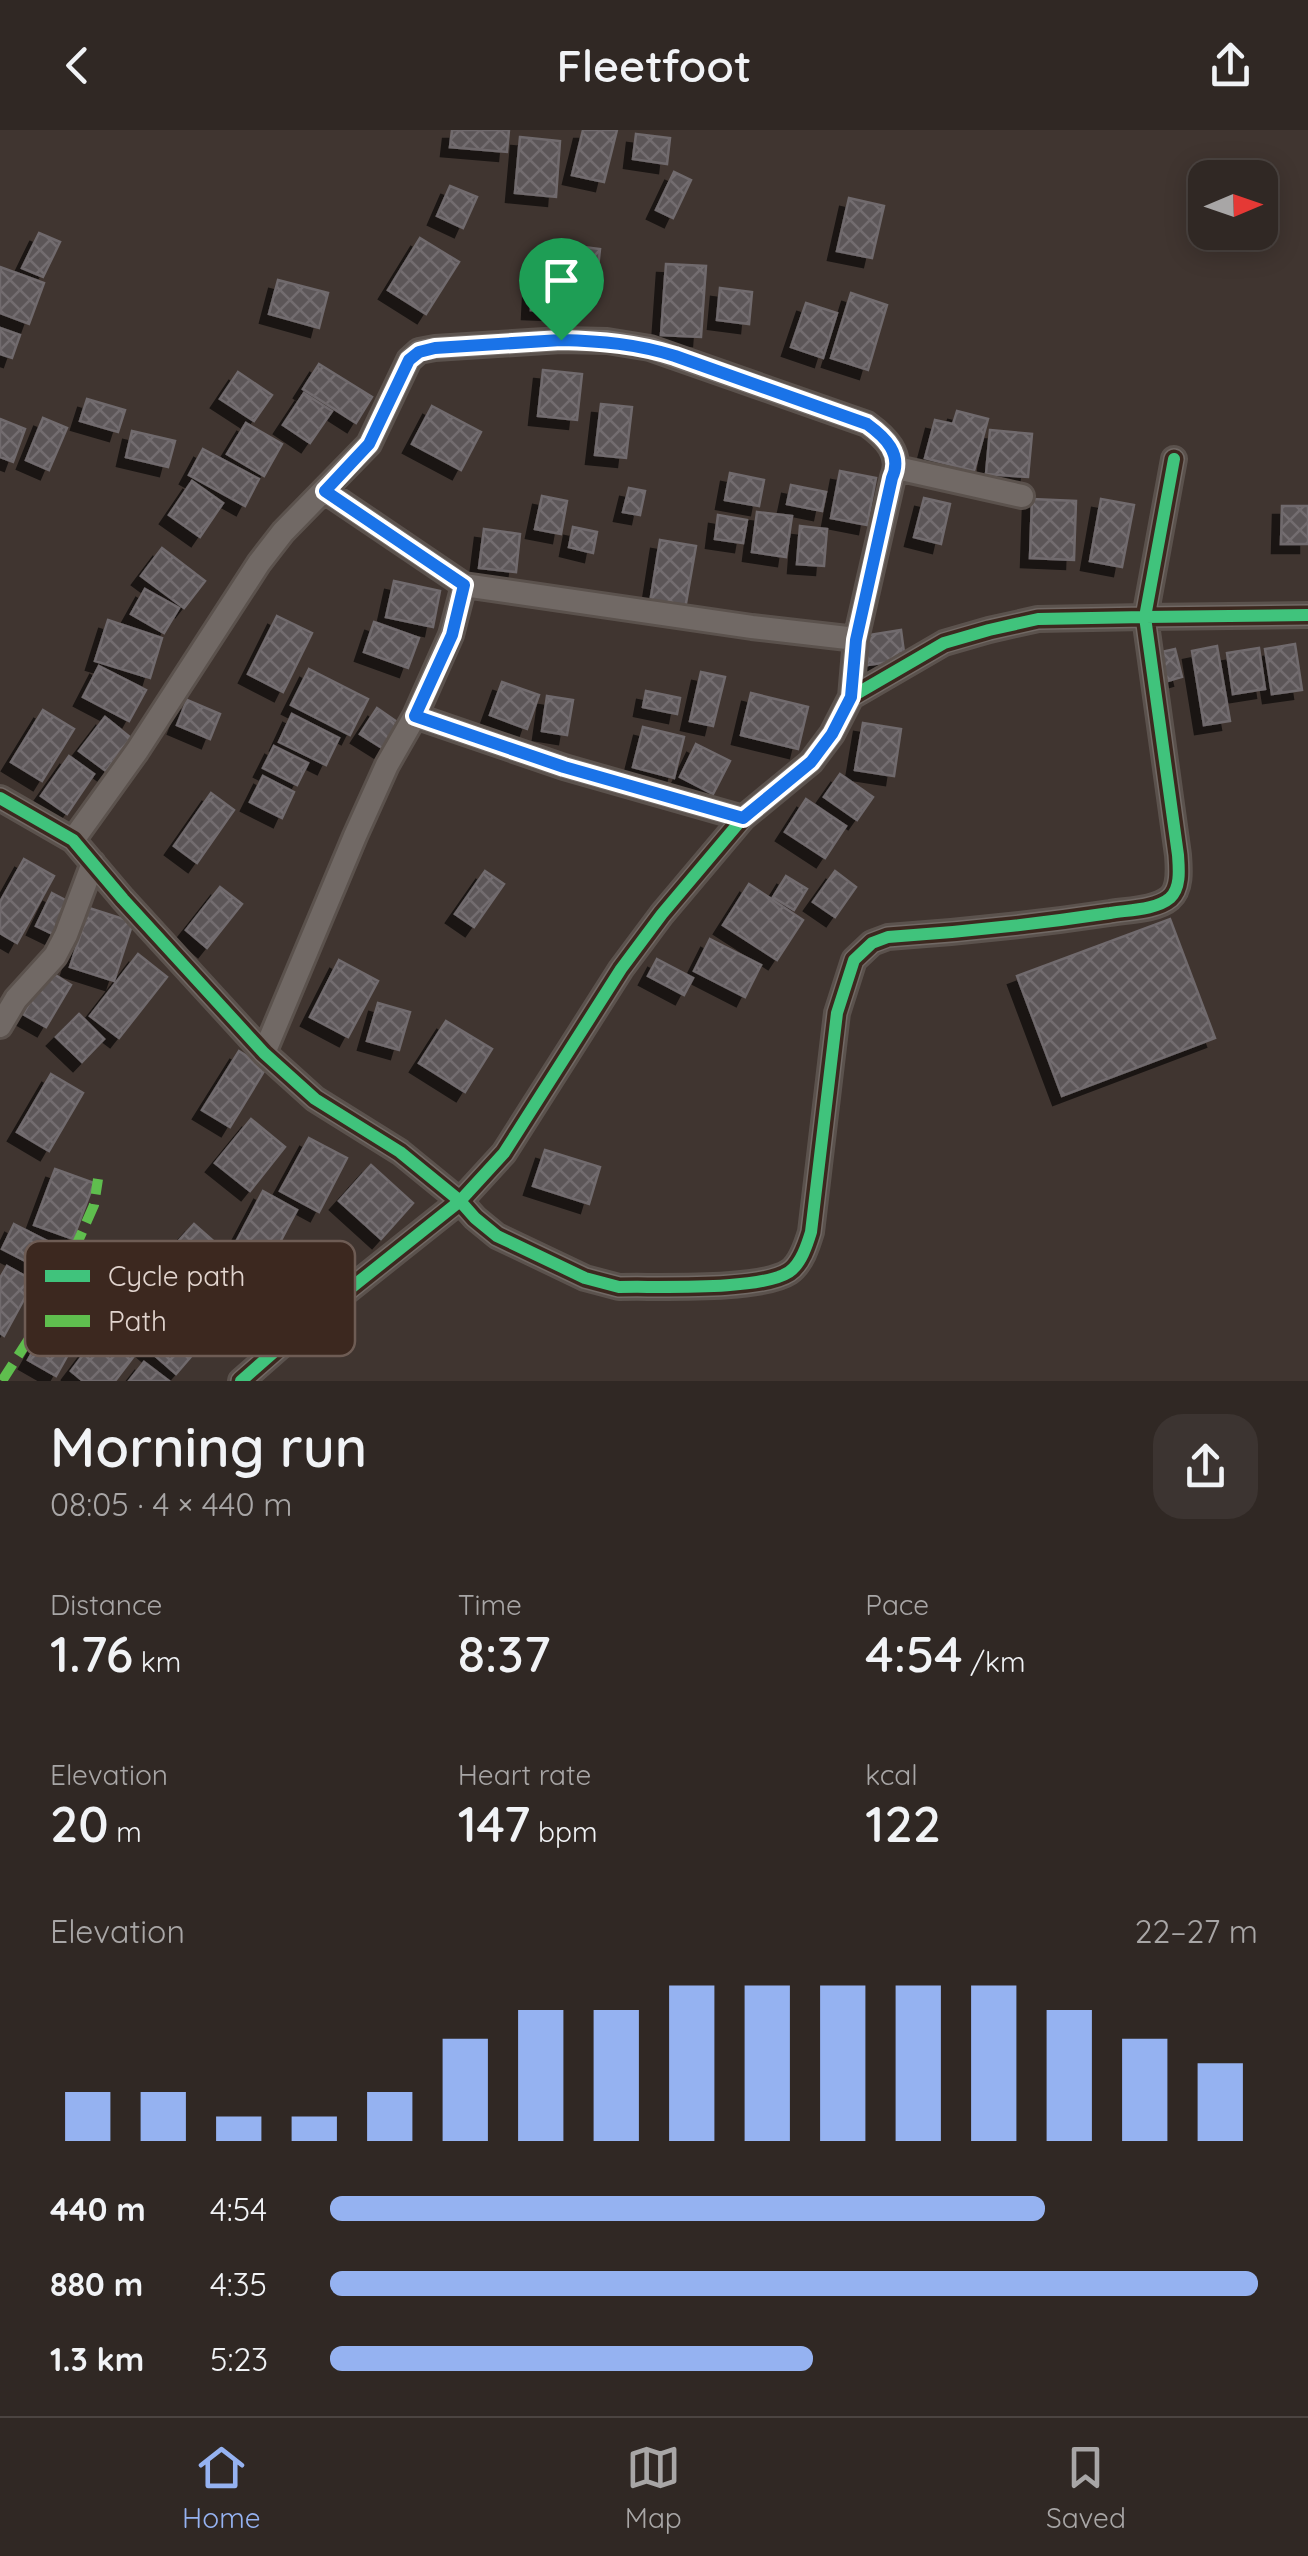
<!DOCTYPE html>
<meta charset="utf-8">
<style>
:root{--surface:#302824;--page:#3c3431;--text:#f1f3f6;--muted:#a8a6a6;--line:#4b4441;--accent:#95b2f1}
body{margin:0;font-family:Quicksand,sans-serif;background:var(--page);color:var(--text);height:100vh;display:flex;flex-direction:column;font-size:38px;white-space:nowrap}
*{box-sizing:border-box;margin:0}
p{font-size:32px;color:var(--muted)}
.icon{flex:none;width:55px;height:55px;fill:none;stroke:currentColor;stroke-width:2;stroke-linecap:round;stroke-linejoin:round}
.map{position:relative;height:1251px;overflow:hidden}
.drawer{display:flex;flex-direction:column;background:var(--surface);flex:1}
.drawer>*{flex:none}
.needle{width:65px;rotate:88deg}
.buttons{position:absolute;left:1188px;top:30px;display:grid;gap:20px}
.buttons a{display:grid;place-items:center;width:90px;height:90px;border-radius:20px;background:var(--surface);box-shadow:0 5px 25px #0003,0 0 0 2px var(--line);font-size:50px}
.pin{position:absolute;display:grid;place-items:center;width:85px;height:85px;color:#fff;margin:-102px -42px;border-radius:50% 50% 50% 0;rotate:-45deg;box-shadow:0 0 10px #0007}
.pin .icon{rotate:45deg}
.round{display:grid;place-items:center;flex:none;width:105px;height:105px;border-radius:30px;background:var(--page)}
.headline{display:flex;align-items:center;justify-content:space-between;height:170px;padding:0 50px}
h1{font-size:55px;font-weight:600;line-height:75px}
.stats{display:grid;grid-template-columns:repeat(3,1fr);gap:15px;height:170px;padding:10px 50px}
.stats div{display:grid;align-content:center}
.stats b{font-size:50px;font-weight:600}
.stats small{font-size:28px;font-weight:400}
.stats p{font-size:28px}
.chart{height:280px;padding:20px 50px}
.chart p{display:flex;justify-content:space-between}
.chart svg{width:100%;height:180px;margin-top:10px;stroke:var(--accent);stroke-width:6}
ul{padding:0 50px;list-style:none;font-size:32px}
li{display:grid;grid-template-columns:160px 120px 1fr;align-items:center;height:75px}
li i{height:25px;border-radius:12px;background:var(--accent)}
header{display:flex;justify-content:space-between;align-items:center;height:130px;padding:0 50px;background:var(--surface);font-size:45px;font-weight:600}
.tabs{display:flex;justify-content:space-around;align-items:center;height:140px;border-top:2px solid var(--line);background:var(--surface);font-size:28px;color:var(--muted)}
.tabs a{display:grid;justify-items:center;gap:5px}
.tabs .current{color:var(--accent)}
.map>svg:first-child{display:block}
</style>
<header><svg class="icon" aria-label="back" viewBox="0 0 24 24"><path d="M15 5l-7 7 7 7"/></svg>Fleetfoot<svg class="icon" aria-label="share" viewBox="0 0 24 24"><path d="M12 15V3M7 8l5-5 5 5M5 13v7h14v-7"/></svg></header>
<div class="map">
<svg width="1308" height="1251" viewBox="0 0 1308 1251">
<defs>
<pattern id="building-cross-hatch" width="8" height="8" patternUnits="userSpaceOnUse" patternTransform="scale(2.5)"><rect width="8" height="8" fill="#5c5658"/><path d="M0 0l8 8M0 8l8-8" fill="none" stroke="#736d6f"/></pattern>
<filter id="shadow"><feDropShadow dx="-9" dy="9" stdDeviation="0" flood-color="#0009"/></filter>
</defs>
<rect width="100%" height="100%" fill="#403530"/>
<!-- building -->
<path fill="url(#building-cross-hatch)" stroke="#706a6d" stroke-width="2.5" filter="url(#shadow)" d="M452,0H509L507,22L450,17Z
M583,0H617L604,52L572,45Z
M636,4L670,8L667,34L633,29Z
M520,7L560,11L556,67L515,63Z
M674,42L691,50L673,88L656,80Z
M450,56L477,67L463,98L437,86Z
M849,68L884,76L872,128L837,121Z
M39,103L60,112L43,147L22,138Z
M420,108L459,132L426,184L388,160Z
M568,115L600,119L595,166L562,163Z
M666,134L706,136L701,207L661,205Z
M0,137L44,153L29,194L0,183Z
M533,141L558,143L556,181L531,180Z
M278,150L328,163L319,198L269,184Z
M720,158L752,162L749,194L717,190Z
M851,163L887,175L868,240L831,228Z
M806,173L837,183L823,228L791,217Z
M0,198L20,205L12,228L0,224Z
M319,234L372,267L356,293L303,259Z
M543,240L582,244L577,290L538,286Z
M238,242L272,265L254,291L220,269Z
M304,263L332,281L310,313L283,295Z
M87,269L125,280L118,302L80,291Z
M601,274L632,277L626,328L595,325Z
M432,276L481,302L461,340L412,314Z
M957,281L988,289L974,341L925,328L935,290L953,294Z
M43,288L67,298L49,340L26,330Z
M0,289L25,299L13,332L0,327Z
M246,293L282,314L264,346L227,324Z
M990,300L1032,304L1028,347L986,344Z
M132,301L175,311L168,337L126,327Z
M203,319L259,349L245,376L189,345Z
M840,341L876,348L867,395L831,388Z
M730,343L764,350L759,376L725,370Z
M192,351L223,373L200,407L169,385Z
M791,355L826,362L822,381L787,374Z
M629,358L645,361L640,385L623,382Z
M542,366L567,371L561,404L535,399Z
M924,368L950,374L941,414L914,407Z
M1032,369L1076,371L1074,430L1030,428Z
M1101,369L1134,375L1122,437L1090,431Z
M1282,376H1308V414H1281Z
M757,382L792,386L786,427L752,422Z
M718,385L747,390L743,413L715,409Z
M800,396L827,399L824,436L797,434Z
M573,397L597,402L593,423L569,417Z
M484,399L520,404L516,442L479,438Z
M660,410L696,416L685,479L650,473Z
M162,418L205,451L184,478L141,446Z
M394,451L440,461L433,497L386,487Z
M145,459L179,478L164,503L131,484Z
M277,486L312,503L283,562L248,544Z
M108,490L162,508L150,548L95,531Z
M374,492L419,508L408,538L364,522Z
M901,500L905,530L867,535L863,506Z
M1295,514L1302,560L1272,564L1265,519Z
M1217,516L1230,591L1204,595L1192,521Z
M1259,518L1265,559L1233,564L1227,523Z
M1175,519L1182,547L1161,553L1153,524Z
M99,536L146,560L129,591L83,567Z
M309,539L368,569L350,605L291,575Z
M701,542L725,547L713,596L690,591Z
M502,552L539,565L527,599L490,585Z
M646,561L680,568L677,584L643,577Z
M751,563L808,577L798,619L741,605Z
M547,566L573,570L567,605L542,601Z
M187,570L220,584L210,609L177,595Z
M377,578L403,596L387,621L360,604Z
M43,580L74,599L42,651L11,632Z
M292,584L339,608L326,635L279,612Z
M105,587L131,608L106,641L79,621Z
M863,593L901,599L894,646L855,640Z
M643,597L684,607L674,648L633,637Z
M696,614L730,631L713,664L680,647Z
M274,616L308,633L297,655L263,638Z
M69,626L94,644L67,684L41,666Z
M840,644L873,667L857,690L824,667Z
M263,646L294,662L282,688L250,672Z
M211,663L234,680L197,733L174,716Z
M806,669L846,696L825,728L785,702Z
M24,729L54,746L17,813L0,803V772Z
M485,741L504,754L474,797L455,784Z
M835,741L856,757L835,787L813,772Z
M786,746L807,759L794,780L773,767Z
M749,754L803,790L777,830L723,795Z
M220,757L242,774L207,818L186,800Z
M52,763L75,775L59,807L36,796Z
M89,778L133,792L114,851L70,837Z
M1170,789L1215,908L1062,966L1017,846Z
M710,809L761,835L745,867L694,841Z
M138,824L167,847L119,908L90,886Z
M657,829L693,848L684,865L648,846Z
M339,830L378,851L348,907L310,887Z
M49,841L71,855L46,897L23,884Z
M378,873L410,882L399,920L367,911Z
M79,884L104,909L82,932L56,907Z
M446,891L492,919L465,962L419,933Z
M239,921L266,938L230,997L202,980Z
M51,944L83,963L49,1021L17,1002Z
M251,989L285,1017L250,1061L215,1033Z
M309,1008L347,1028L319,1082L280,1061Z
M545,1020L600,1037L589,1074L533,1056Z
M371,1035L413,1073L381,1109L339,1071Z
M55,1039L94,1053L73,1109L34,1095Z
M263,1061L297,1080L270,1131L236,1112Z
M14,1094L55,1115L43,1140L2,1119Z
M194,1094L235,1130L217,1150L176,1114Z
M7,1136L34,1151L4,1206L0,1203V1148Z
M70,1155L98,1171L56,1246L28,1230Z
M164,1196L194,1223L176,1244L145,1217Z
M101,1201L134,1226L115,1251H83L71,1241Z
M144,1232L169,1251H129Z"/>
<g fill="none" stroke-linecap="round" stroke-linejoin="round">
<!-- minor casing -->
<g stroke="#5b524d" stroke-width="28">
<path id="minor" d="M897,338L1022,366
M464,455L752,497L856,509
M415,586L564,637L743,688
M0,668L73,710L123,769L264,923L315,969L400,1022L460,1071L504,1023L621,839L662,784L743,688L811,632L832,604L851,567L944,513L989,500L1038,489L1145,487L1174,329
M73,710L137,621L259,433L283,402L369,314L409,230L419,221L435,218L561,210L607,211L650,218L867,294C885,307 903,324 893,347L856,509L851,567
M0,896L16,869L55,826L66,805L93,733
M264,923L355,706L387,635L415,586L451,505L464,455L325,361
M241,1251L307,1193L460,1071L475,1088L497,1106L585,1148L619,1157C657,1156 760,1161 789,1142C801,1134 807,1115 811,1102L837,883L854,830L872,813L888,807C963,802 1037,794 1110,783C1127,780 1156,780 1170,768C1181,758 1179,739 1178,725L1145,487L1308,485"/>
</g>
<!-- minor -->
<use href="#minor" stroke="#716965" stroke-width="22"/>
<!-- quiet -->
<path stroke="#5fbe4e" stroke-width="10" stroke-dasharray="20 10" stroke-linecap="butt" d="M2,1251L48,1179L94,1075L98,1049"/>
<!-- cycleway casing -->
<g stroke="#3c281f" stroke-width="19">
<path id="cycleway" d="M0,668L73,710L123,769L264,923L315,969L400,1022L460,1071L504,1023L621,839L662,784L743,688L811,632L832,604L851,567L944,513L989,500L1038,489L1145,487L1174,329
M241,1251L307,1193L460,1071L475,1088L497,1106L585,1148L619,1157C657,1156 760,1161 789,1142C801,1134 807,1115 811,1102L837,883L854,830L872,813L888,807C963,802 1037,794 1110,783C1127,780 1156,780 1170,768C1181,758 1179,739 1178,725L1145,487L1308,485"/>
</g>
<!-- cycleway -->
<use href="#cycleway" stroke="#40c37c" stroke-width="12"/>
</g>
<g fill="none" stroke-linecap="round" stroke-linejoin="round">
<!-- route casing -->
<g stroke="#fff" stroke-width="20">
<path id="route" d="M561,210C601,211 637,214 675,226L867,294C885,307 903,324 892,348L856,510L851,567L832,604L811,632L743,688L564,637L415,586L452,505L464,455L325,361L369,314L409,230L419,222L435,218Z"/>
</g>
<!-- route -->
<use href="#route" stroke="#1a73e8" stroke-width="12"/>
</g>
<!-- legend -->
<rect x="25" y="1111" width="330" height="115" rx="15" fill="#3c281f" stroke="#6e5c54" stroke-width="2.5"/>
<rect x="45" y="1140" width="45" height="12" fill="#40c37c"/>
<rect x="45" y="1185" width="45" height="12" fill="#5fbe4e"/>
<g font-size="28" fill="#e2d5cf">
<text x="108" y="1156">Cycle path</text>
<text x="108" y="1201">Path</text>
</g>
</svg>
<div class="buttons">
<a><svg class="needle" viewBox="-14 -14 28 28"><path d="M0-13l5 13h-10z" fill="#e53935"/><path d="M0 13l5-13h-10z" fill="#a8a6a6"/></svg></a>
</div>
<div class="pin" style="left:561px;top:210px;background:#1e9e55"><svg class="icon" aria-label="arrive" viewBox="0 0 24 24"><path d="M6 21V4h12l-3 4 3 4H6"/></svg></div>
</div>
<section class="drawer">
<div class="headline"><div><h1>Morning run</h1><p>08:05 · 4 × 440 m</p></div><a class="round"><svg class="icon" aria-label="share" viewBox="0 0 24 24"><path d="M12 15V3M7 8l5-5 5 5M5 13v7h14v-7"/></svg></a></div>
<div class="stats">
<div><p>Distance</p><b>1.76<small> km</small></b></div>
<div><p>Time</p><b>8:37</b></div>
<div><p>Pace</p><b>4:54<small> /km</small></b></div>
</div>
<div class="stats">
<div><p>Elevation</p><b>20<small> m</small></b></div>
<div><p>Heart rate</p><b>147<small> bpm</small></b></div>
<div><p>kcal</p><b>122</b></div>
</div>
<div class="chart"><p><span>Elevation</span>22–27 m</p>
<svg viewBox="0 0 160 44" preserveAspectRatio="none"><path d="M5 44V32M15 44V32M25 44V38M35 44V38M45 44V32M55 44V19M65 44V12M75 44V12M85 44V6M95 44V6M105 44V6M115 44V6M125 44V6M135 44V12M145 44V19M155 44V25"/></svg>
</div>
<ul>
<li><b>440 m</b>4:54<i style="width:77%"></i></li>
<li><b>880 m</b>4:35<i style="width:100%"></i></li>
<li><b>1.3 km</b>5:23<i style="width:52%"></i></li>
</ul>
</section>
<nav class="tabs">
<a class="current"><svg class="icon" aria-label="home" viewBox="0 0 24 24"><path d="M3 11l9-7 9 7M6 9v11h12V9"/></svg>Home</a>
<a><svg class="icon" aria-label="map" viewBox="0 0 24 24"><path d="M3 6l6-2 6 2 6-2v14l-6 2-6-2-6 2zM9 4v14M15 6v14"/></svg>Map</a>
<a><svg class="icon" aria-label="saved" viewBox="0 0 24 24"><path d="M7 4h10v16l-5-4-5 4z"/></svg>Saved</a>
</nav>
